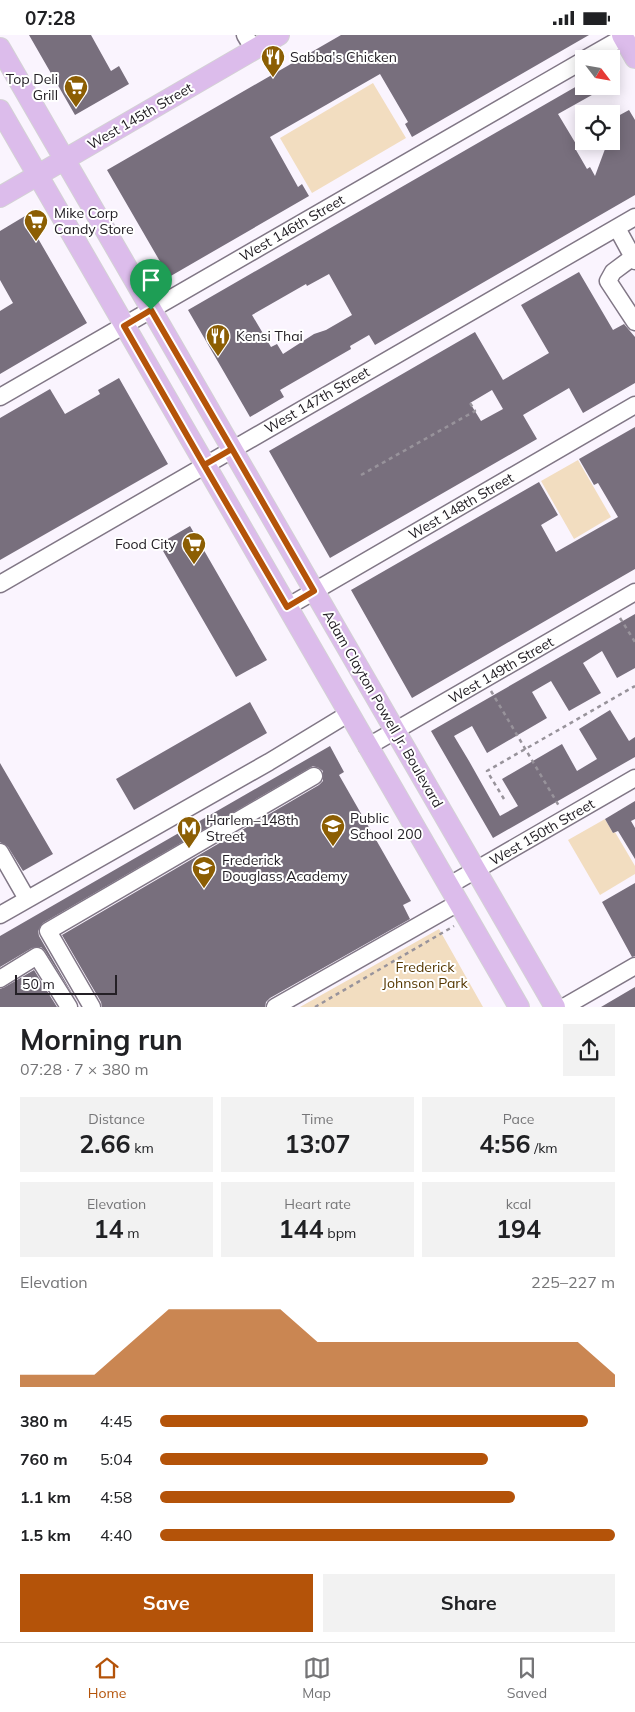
<!DOCTYPE html>
<meta charset="utf-8">
<style>
:root{--surface:#fff;--page:#f2f2f2;--text:#202124;--muted:#757577;--line:#e0e0e0;--accent:#b45309}
body{margin:0;font-family:Mulish,sans-serif;background:var(--page);color:var(--text);height:100vh;display:flex;flex-direction:column;font-size:19px;white-space:nowrap}
*{box-sizing:border-box;margin:0}
p{font-size:16px;color:var(--muted)}
.icon{flex:none;width:28px;height:28px;fill:none;stroke:currentColor;stroke-width:2;stroke-linecap:round;stroke-linejoin:round}
.map{position:relative;height:972px;overflow:hidden}
.sheet{display:flex;flex-direction:column;background:var(--surface);flex:1}
.sheet>*{flex:none}
.needle{width:32px;rotate:121deg}
.controls{position:absolute;left:575px;top:15px;display:grid;gap:10px}
.controls a{display:grid;place-items:center;width:45px;height:45px;border-radius:0px;background:var(--surface);box-shadow:0 2px 12px #0003;font-size:25px}
.scale{position:absolute;left:15px;bottom:12px;width:102px;box-sizing:border-box;padding-left:5px;border:2px solid #242026;border-top:0;font-size:14px;line-height:18px;white-space:nowrap;color:#242026;-webkit-text-stroke:4px #fff;paint-order:stroke}
.pin{position:absolute;display:grid;place-items:center;width:42px;height:42px;color:#fff;margin:-51px -21px;border-radius:50% 50% 50% 0;rotate:-45deg;box-shadow:0 0 5px #0007}
.pin .icon{rotate:45deg}
.round{display:grid;place-items:center;flex:none;width:52px;height:52px;border-radius:0px;background:var(--page)}
.overview{display:flex;align-items:center;justify-content:space-between;height:85px;padding:0 20px}
h1{font-size:28px;font-weight:700;line-height:38px}
.metrics{display:grid;grid-template-columns:repeat(3,1fr);gap:8px;height:85px;padding:5px 20px}
.metrics div{display:grid;align-content:center;border-radius:0px;background:var(--page);text-align:center}
.metrics b{font-size:25px;font-weight:700}
.metrics small{font-size:14px;font-weight:400}
.metrics p{font-size:14px}
.chart{height:140px;padding:10px 20px}
.chart p{display:flex;justify-content:space-between}
.chart svg{width:100%;height:90px;margin-top:5px;fill:var(--accent);opacity:.7}
.cta{display:flex;gap:10px;margin-top:auto;padding:10px 20px}
.cta a{flex:1;height:58px;border-radius:0px;background:var(--accent);color:#fff;font-size:20px;font-weight:700;line-height:58px;text-align:center}
.cta a+a{background:var(--page);color:var(--text)}
ul{padding:0 20px;list-style:none;font-size:16px}
li{display:grid;grid-template-columns:80px 60px 1fr;align-items:center;height:38px}
li i{height:12px;border-radius:6px;background:var(--accent)}
.status{display:flex;justify-content:space-between;align-items:center;height:35px;padding:0 25px;background:var(--surface);direction:ltr}
.status svg{height:14px;fill:currentColor}
.tab-bar{display:flex;justify-content:space-around;align-items:center;height:70px;border-top:1px solid var(--line);background:var(--surface);font-size:14px;color:var(--muted)}
.tab-bar a{display:grid;justify-items:center;gap:2px}
.tab-bar .current{color:var(--accent)}
.map>svg:first-child{display:block}
</style>
<div class="status"><b>07:28</b><svg viewBox="0 0 49 12"><path d="M0 12V9h3v3zM5 12V6h3v6zM10 12V3h3v9zM15 12V0h3v12zM26 1h20v11H26zM47 4h2v5h-2z"/></svg></div>
<div class="map">
<svg width="635" height="972" viewBox="0 0 635 972">
<rect width="100%" height="100%" fill="#faf4fe"/>
<!-- green -->
<path fill="#f2ddc0" d="M373,48L406,103L312,158L280,103Z
M578,425L611,482L574,504L541,446Z
M605,784L613,798L615,797L635,831V839L600,860L568,805Z
M439,894L483,972H300Z"/>
<!-- building -->
<path fill="#786f7d" fill-rule="evenodd" d="M29,0H91L111,36L119,31L129,49L75,80Z
M341,0H589L412,102L405,89L408,87L380,39L326,70L270,102L298,152L302,149L309,161L169,242L107,135Z
M584,47V51H608L558,79L579,114L576,115L587,134L590,132L595,141L608,106H611V98L618,81L629,75L635,85V160L375,310L369,300L350,311L351,314L280,355L284,362L250,382L188,275ZM329,239L352,280L326,295L314,299L283,319L277,309L271,312L252,280L306,249L307,251Z
M25,181L87,288L0,339V276L13,268L0,245V196Z
M579,237L613,295L624,289L635,302V348L583,378L569,353L523,380L537,404L330,523L269,416L475,297L503,345L549,318L521,270ZM492,355L503,374L481,386L470,368Z
M119,343L168,429L0,525V383L50,354L65,379L100,359L98,355Z
M635,392V534L412,663L351,555L539,447L558,480L541,490L556,517L618,482L598,448L594,450L579,424Z
M190,491L267,625L236,642L159,509Z
M635,579V633L617,643L602,616L583,628L601,658L569,676L551,646L532,657L547,683L487,718L472,691L454,701L469,726L500,781L518,771L502,744L562,709L577,736L597,724L579,694L610,675L629,706L635,702V722L493,803L431,696Z
M250,667L267,698L134,775L116,744Z
M330,711L344,737L339,740L411,866L403,870L410,884L270,963L266,967L265,972H102L101,967L62,900L319,750L323,746V736L319,733L313,731L43,888L38,896L39,901L76,965L45,916L41,912L32,913L0,932V901Z
M0,728L53,819L23,836L8,812L0,807Z
M635,766V784L631,786L635,793V824L618,796L613,798L605,784Z
M635,848V921L632,922L602,867Z
M34,935L57,972H0V954L5,952Z
M635,952V972H601Z"/>
<g fill="none" stroke-linecap="round" stroke-linejoin="round">
<!-- minor casing -->
<g stroke="#817786" stroke-width="19">
<path id="minor" d="M245,0L254,15
M585,24L627,0
M617,193L635,226
M633,222L613,237L608,246L635,287
M0,362L584,25
M0,549L635,182
M287,572L635,370
M367,712L635,557
M0,817L27,864
M448,851L635,743
M0,880L269,727L348,679
M0,944L37,921L69,972
M92,972L48,896L314,741
M275,972L458,868
M564,972L635,931"/>
</g>
<!-- major casing -->
<g stroke="#d3d2d4" stroke-width="22">
<path id="major" d="M622,0L635,23
M0,13L555,972
M0,75L519,972
M0,162L279,0"/>
</g>
<!-- path -->
<path stroke="#98939b" stroke-width="2.5" stroke-dasharray="4 4" stroke-linecap="butt" d="M361,440L475,376L470,368
M620,583L635,607
M491,656L559,771
M504,764L487,736L635,651
M315,972L454,891"/>
<!-- minor -->
<use href="#minor" stroke="#fff" stroke-width="16"/>
<!-- major -->
<use href="#major" stroke="#dcbceb" stroke-width="20"/>
</g>
<g fill="none" stroke-linecap="round" stroke-linejoin="round">
<!-- route casing -->
<g stroke="#fff" stroke-width="10">
<path id="route" d="M151,275L124,291L204,430L232,414L314,556L287,572L204,430L232,414L151,275"/>
</g>
<!-- route -->
<use href="#route" stroke="#b45309" stroke-width="6"/>
</g>
<!-- icons -->
<defs>
<g id="restaurant-pin" transform="scale(1.25)"><path d="M0 17L-7.5 6A9.5 9.5 0 1 1 7.5 6Z" fill="#8c5e03" stroke="#fff"/><path d="M-5-6h1v4h1v-4h1v4h1v-4h1v5L-1.5 .5V6h-2V.5L-5-1ZM5-6V6H3V1.5H1.5Q1.5-4 5-6Z" fill="#fff"/></g>
<g id="supermarket-pin" transform="scale(1.25)"><path d="M0 17L-7.5 6A9.5 9.5 0 1 1 7.5 6Z" fill="#8c5e03" stroke="#fff"/><path d="M-6-5.5h2.5l.6 2H6L4.5 2H-2.5L-4.4-4H-6ZM-1.5 3.2a1.3 1.3 0 1 0 .1 0ZM3 3.2a1.3 1.3 0 1 0 .1 0Z" fill="#fff"/></g>
<g id="school-pin" transform="scale(1.25)"><path d="M0 17L-7.5 6A9.5 9.5 0 1 1 7.5 6Z" fill="#8c5e03" stroke="#fff"/><path d="M0-5L7-2L0 1L-7-2ZM-4 1L0 2.5L4 1V4Q0 6-4 4Z" fill="#fff"/></g>
<g id="metro-pin" transform="scale(1.25)"><path d="M0 17L-7.5 6A9.5 9.5 0 1 1 7.5 6Z" fill="#8c5e03" stroke="#fff"/><path d="M-5.5 5V-5H-3L0 0L3-5H5.5V5H3V-.5L0 4L-3-.5V5Z" fill="#fff"/></g>
</defs>
<g fill-rule="evenodd">
<use href="#restaurant-pin" x="273" y="22"/>
<use href="#supermarket-pin" x="76" y="52"/>
<use href="#supermarket-pin" x="36" y="186"/>
<use href="#restaurant-pin" x="218" y="301"/>
<use href="#supermarket-pin" x="194" y="509"/>
<use href="#school-pin" x="333" y="791"/>
<use href="#metro-pin" x="189" y="793"/>
<use href="#school-pin" x="204" y="833"/>
</g>
<g text-anchor="middle" stroke-width="4" stroke-linejoin="round" paint-order="stroke">
<!-- poi labels -->
<g font-size="14" fill="#242026" stroke="#fff" text-anchor="start">
<text x="290" y="27">Sabba's Chicken</text>
<text x="58" y="49" text-anchor="end">Top Deli<tspan x="58" dy="16">Grill</tspan></text>
<text x="54" y="183">Mike Corp<tspan x="54" dy="16">Candy Store</tspan></text>
<text x="236" y="306">Kensi Thai</text>
<text x="176" y="514" text-anchor="end">Food City</text>
<text x="350" y="788">Public<tspan x="350" dy="16">School 200</tspan></text>
<text x="206" y="790">Harlem–148th<tspan x="206" dy="16">Street</tspan></text>
<text x="222" y="830">Frederick<tspan x="222" dy="16">Douglass Academy</tspan></text>
</g>
<!-- street labels -->
<g font-size="14" fill="#242026" stroke="#fff">
<text transform="translate(140 81) rotate(-30)" y="5">West 145th Street</text>
<text transform="translate(292 193) rotate(-30)" y="5">West 146th Street</text>
<text transform="translate(317 365) rotate(-30)" y="5">West 147th Street</text>
<text transform="translate(461 471) rotate(-30)" y="5">West 148th Street</text>
<text transform="translate(501 635) rotate(-30)" y="5">West 149th Street</text>
<text transform="translate(383 674) rotate(60)" y="5">Adam Clayton Powell Jr. Boulevard</text>
<text transform="translate(542 797) rotate(-30)" y="5">West 150th Street</text>
</g>
<!-- park labels -->
<g font-size="14" fill="#553701" stroke="#fff">
<text x="425" y="937">Frederick<tspan x="425" dy="16">Johnson Park</tspan></text>
</g>
</g>
</svg>
<div class="controls">
<a><svg class="needle" viewBox="-14 -14 28 28"><path d="M0-13l5 13h-10z" fill="#e53935"/><path d="M0 13l5-13h-10z" fill="#757577"/></svg></a>
<a><svg class="icon" aria-label="locate" viewBox="0 0 24 24"><circle cx="12" cy="12" r="6"/><path d="M12 2v4M12 18v4M2 12h4M18 12h4"/></svg></a>
</div>
<div class="scale">50 m</div>
<div class="pin" style="left:151px;top:275px;background:#1e9e55"><svg class="icon" aria-label="arrive" viewBox="0 0 24 24"><path d="M6 21V4h12l-3 4 3 4H6"/></svg></div>
</div>
<section class="sheet">
<div class="overview"><div><h1>Morning run</h1><p>07:28 · 7 × 380 m</p></div><a class="round"><svg class="icon" aria-label="share" viewBox="0 0 24 24"><path d="M12 15V3M7 8l5-5 5 5M5 13v7h14v-7"/></svg></a></div>
<div class="metrics">
<div><p>Distance</p><b>2.66<small> km</small></b></div>
<div><p>Time</p><b>13:07</b></div>
<div><p>Pace</p><b>4:56<small> /km</small></b></div>
</div>
<div class="metrics">
<div><p>Elevation</p><b>14<small> m</small></b></div>
<div><p>Heart rate</p><b>144<small> bpm</small></b></div>
<div><p>kcal</p><b>194</b></div>
</div>
<div class="chart"><p><span>Elevation</span>225–227 m</p>
<svg viewBox="0 0 160 44" preserveAspectRatio="none"><path d="M0 44V38L10 38L20 38L30 22L40 6L50 6L60 6L70 6L80 22L90 22L100 22L110 22L120 22L130 22L140 22L150 22L160 38V44z"/></svg>
</div>
<ul>
<li><b>380 m</b>4:45<i style="width:94%"></i></li>
<li><b>760 m</b>5:04<i style="width:72%"></i></li>
<li><b>1.1 km</b>4:58<i style="width:78%"></i></li>
<li><b>1.5 km</b>4:40<i style="width:100%"></i></li>
</ul>
<div class="cta"><a>Save</a><a>Share</a></div>
</section>
<nav class="tab-bar">
<a class="current"><svg class="icon" aria-label="home" viewBox="0 0 24 24"><path d="M3 11l9-7 9 7M6 9v11h12V9"/></svg>Home</a>
<a><svg class="icon" aria-label="map" viewBox="0 0 24 24"><path d="M3 6l6-2 6 2 6-2v14l-6 2-6-2-6 2zM9 4v14M15 6v14"/></svg>Map</a>
<a><svg class="icon" aria-label="saved" viewBox="0 0 24 24"><path d="M7 4h10v16l-5-4-5 4z"/></svg>Saved</a>
</nav>
